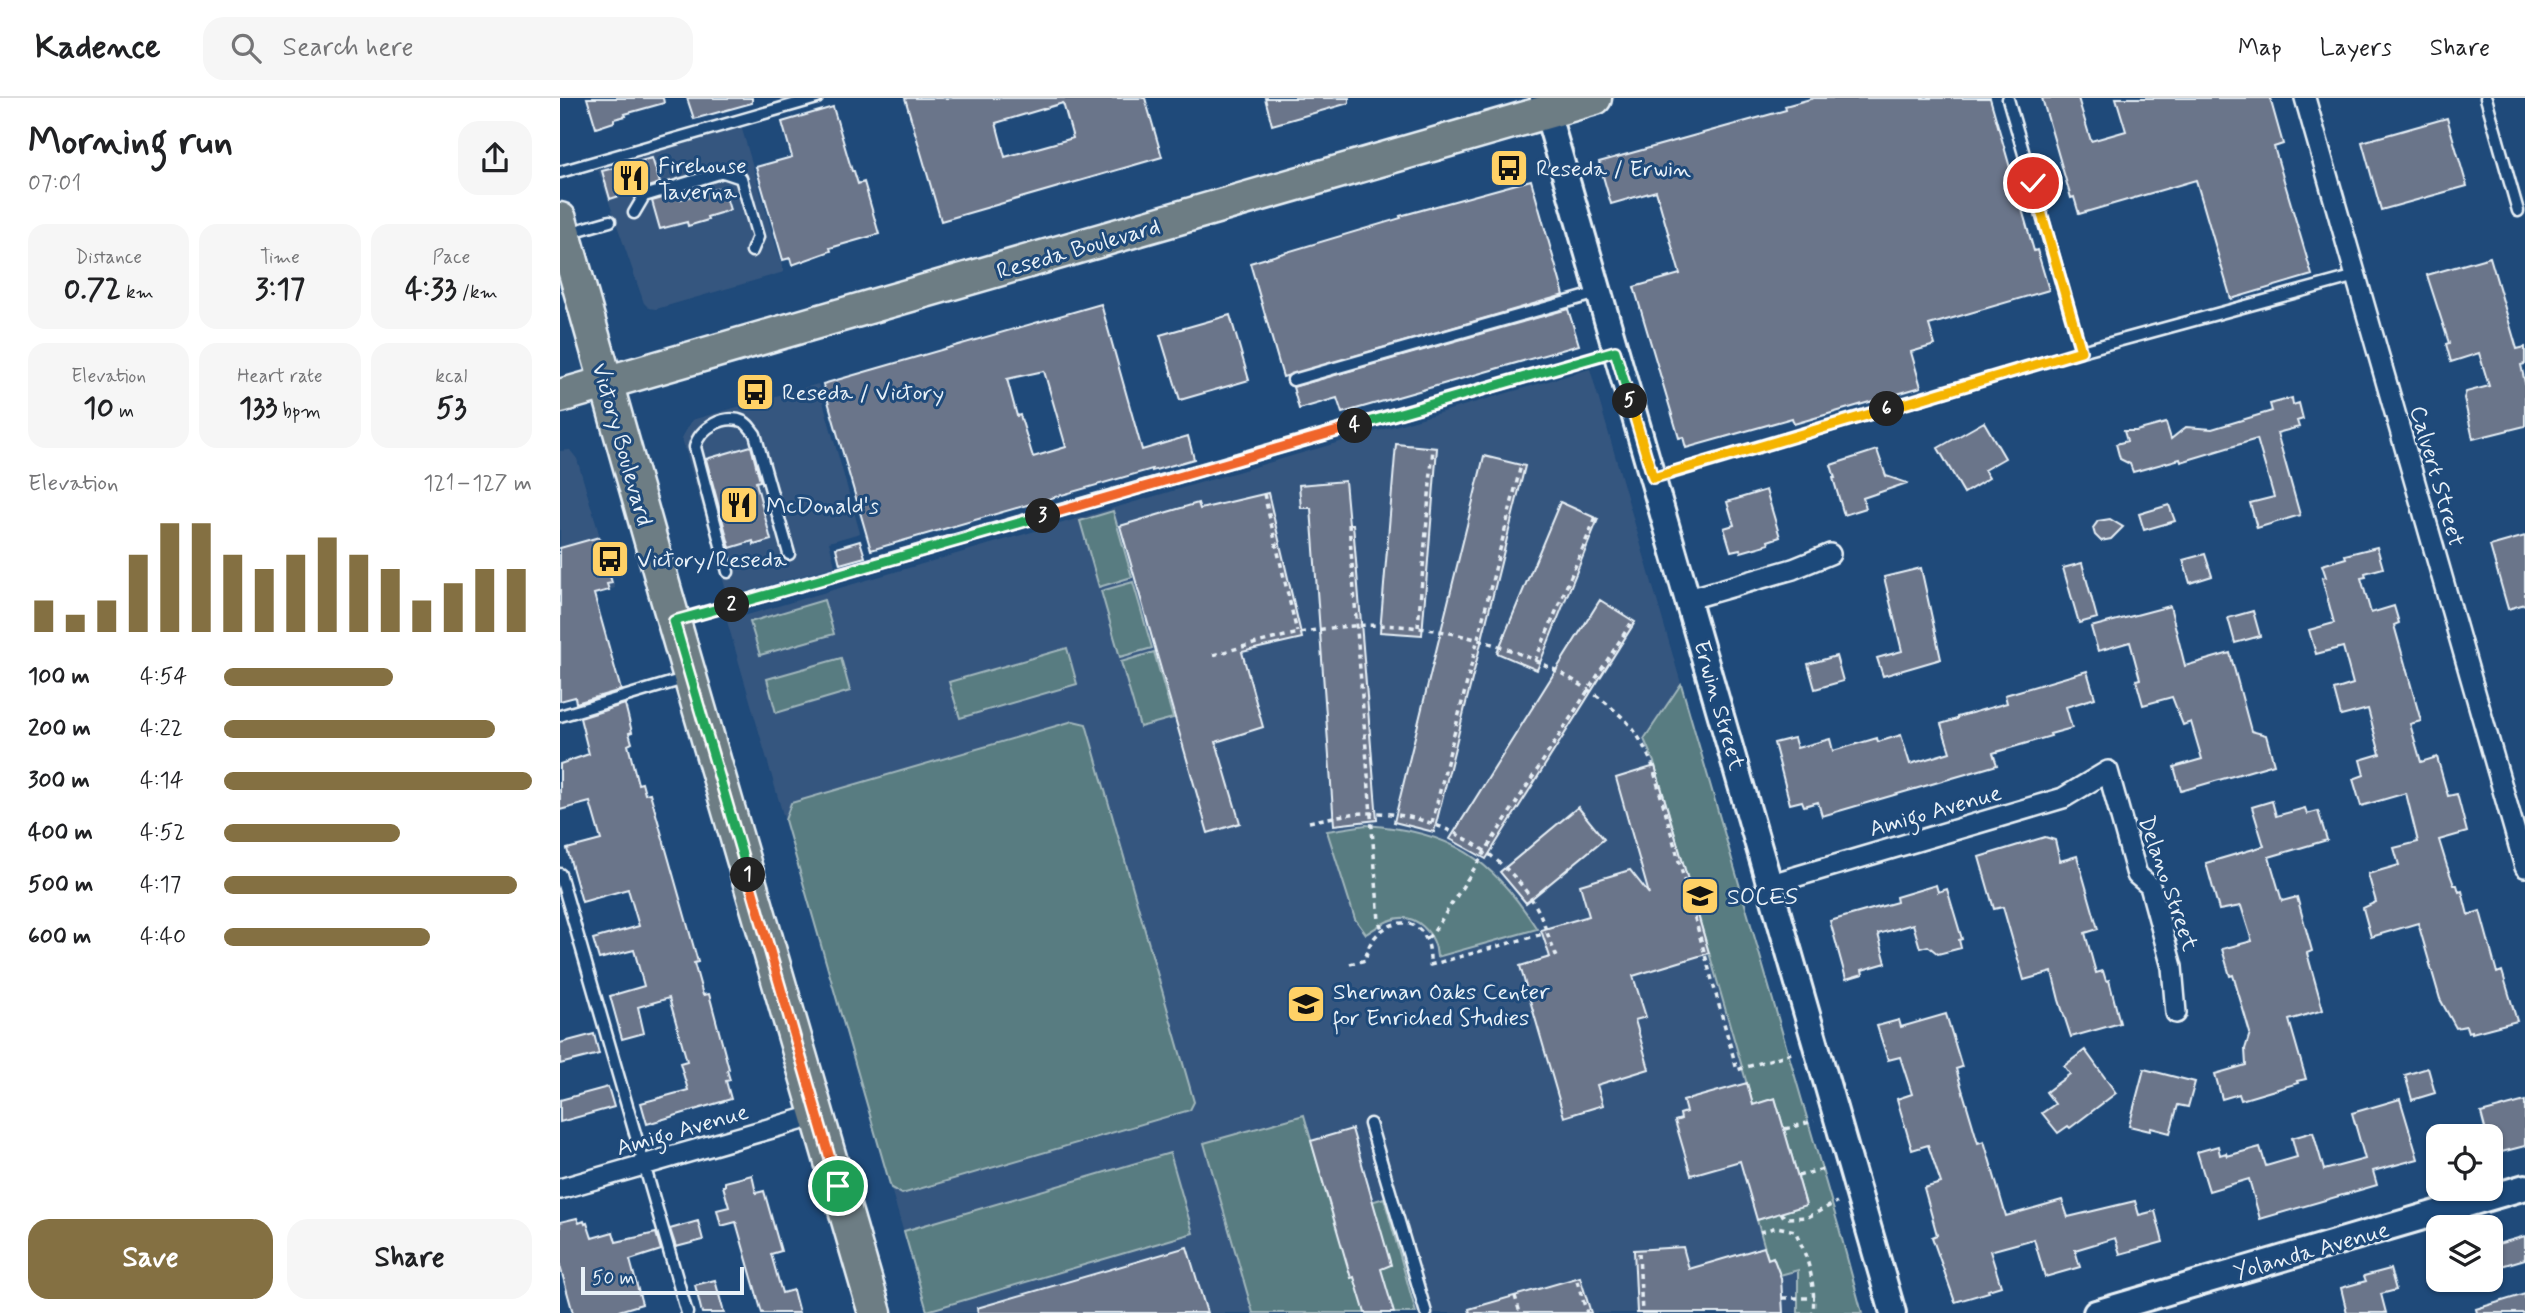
<!DOCTYPE html>
<meta charset="utf-8">
<style>
:root{--surface:#fff;--page:#f6f6f6;--text:#202124;--muted:#757577;--line:#e0e0e0;--accent:#847042}
body{margin:0;font-family:Mynerve,sans-serif;background:var(--page);color:var(--text);height:100vh;display:flex;flex-direction:column;font-size:26px;white-space:nowrap}
*{box-sizing:border-box;margin:0}
p{font-size:23px;color:var(--muted)}
.icon{flex:none;width:38px;height:38px;fill:none;stroke:currentColor;stroke-width:2;stroke-linecap:round;stroke-linejoin:round}
.map{position:relative;flex:1;overflow:hidden}
.panel{display:flex;flex-direction:column;background:var(--surface);width:560px}
.panel>*{flex:none}
.fabs{position:absolute;left:1866px;top:1026px;display:grid;gap:14px}
.fabs a{display:grid;place-items:center;width:77px;height:77px;border-radius:14px;background:var(--surface);box-shadow:0 2px 5px #0004;font-size:35px}
.scale{position:absolute;left:21px;bottom:18px;width:163px;box-sizing:border-box;padding-left:7px;border:4px solid #e8f1f8;border-top:0;font-size:19px;line-height:24px;white-space:nowrap;color:#e8f1f8;-webkit-text-stroke:5px #1f4a7a;paint-order:stroke}
.pin{position:absolute;display:grid;place-items:center;width:60px;height:60px;color:#fff;margin:-30px;border:4px solid #fff;border-radius:50%;box-shadow:0 2px 7px #0007}
.km{position:absolute;width:35px;height:35px;margin:-18px;border-radius:50%;background:#222;color:#fff;font-size:19px;line-height:35px;text-align:center}
.round{display:grid;place-items:center;flex:none;width:74px;height:74px;border-radius:21px;background:var(--page)}
.head{display:flex;align-items:center;justify-content:space-between;height:119px;padding:0 28px}
h1{font-size:38px;font-weight:700;line-height:52px}
.stats{display:grid;grid-template-columns:repeat(3,1fr);gap:10px;height:119px;padding:7px 28px}
.stats div{display:grid;align-content:center;border-radius:18px;background:var(--page);text-align:center}
.stats b{font-size:30px;font-weight:700}
.stats small{font-size:19px;font-weight:400}
.stats p{font-size:19px}
.chart{height:196px;padding:14px 28px}
.chart p{display:flex;justify-content:space-between}
.chart svg{width:100%;height:126px;margin-top:7px;stroke:var(--accent);stroke-width:6}
.primary-button{display:flex;gap:14px;margin-top:auto;padding:14px 28px}
.primary-button a{flex:1;height:80px;border-radius:21px;background:var(--accent);color:#fff;font-size:28px;font-weight:700;line-height:80px;text-align:center}
.primary-button a+a{background:var(--page);color:var(--text)}
ul{padding:0 28px;list-style:none;font-size:23px}
li{display:grid;grid-template-columns:112px 84px 1fr;align-items:center;height:52px}
li i{height:18px;border-radius:9px;background:var(--accent)}
header{display:flex;align-items:center;gap:42px;box-sizing:border-box;height:98px;padding:0 35px;background:var(--surface);border-bottom:2px solid var(--line)}
header strong{font-size:33px}
nav{display:flex;gap:38px;margin-inline-start:auto;font-size:24px}
.search{width:490px;height:63px;background:var(--page);display:flex;align-items:center;gap:18px;box-sizing:border-box;padding:0 24px;border-radius:21px;color:var(--muted);font-size:26px}
main{display:flex;flex:1;min-height:0}
.map>svg:first-child{display:block}
</style>
<header>
<strong>Kadence</strong>
<div class="search"><svg class="icon" aria-label="search" viewBox="0 0 24 24"><circle cx="10" cy="10" r="6"/><path d="M15 15l6 6"/></svg>Search here</div>
<nav><a>Map</a><a>Layers</a><a>Share</a></nav>
</header>
<main>
<section class="panel">
<div class="head"><div><h1>Morning run</h1><p>07:01</p></div><a class="round"><svg class="icon" aria-label="share" viewBox="0 0 24 24"><path d="M12 15V3M7 8l5-5 5 5M5 13v7h14v-7"/></svg></a></div>
<div class="stats">
<div><p>Distance</p><b>0.72<small> km</small></b></div>
<div><p>Time</p><b>3:17</b></div>
<div><p>Pace</p><b>4:33<small> /km</small></b></div>
</div>
<div class="stats">
<div><p>Elevation</p><b>10<small> m</small></b></div>
<div><p>Heart rate</p><b>133<small> bpm</small></b></div>
<div><p>kcal</p><b>53</b></div>
</div>
<div class="chart"><p><span>Elevation</span>121–127 m</p>
<svg viewBox="0 0 160 44" preserveAspectRatio="none"><path d="M5 44V33M15 44V38M25 44V33M35 44V17M45 44V6M55 44V6M65 44V17M75 44V22M85 44V17M95 44V11M105 44V17M115 44V22M125 44V33M135 44V27M145 44V22M155 44V22"/></svg>
</div>
<ul>
<li><b>100 m</b>4:54<i style="width:55%"></i></li>
<li><b>200 m</b>4:22<i style="width:88%"></i></li>
<li><b>300 m</b>4:14<i style="width:100%"></i></li>
<li><b>400 m</b>4:52<i style="width:57%"></i></li>
<li><b>500 m</b>4:17<i style="width:95%"></i></li>
<li><b>600 m</b>4:40<i style="width:67%"></i></li>
</ul>
<div class="primary-button"><a>Save</a><a>Share</a></div>
</section>
<div class="map">
<svg width="1965" height="1215" viewBox="0 0 1965 1215">
<rect width="100%" height="100%" fill="#1f4a7a"/>
<filter id="ink" filterUnits="userSpaceOnUse"><feTurbulence type="fractalNoise" baseFrequency=".0143" numOctaves="2"/><feDisplacementMap in="SourceGraphic" scale="14" xChannelSelector="R" yChannelSelector="G"/><feConvolveMatrix kernelMatrix="1 2 1 2 8 2 1 2 1" color-interpolation-filters="sRGB"/></filter>
<g filter="url(#ink)">
<!-- built -->
<path fill="#36577f" d="M181,28L224,174L96,211L89,210L84,205L38,72Z
M1030,271L1303,1215H367L167,523Z
M258,286L300,435L269,444L275,468L168,499L122,340L132,322Z
M10,352L17,361L55,490L0,506V353Z"/>
<!-- green -->
<path fill="#597c81" stroke="#a0b6bc" stroke-width="2" d="M553,413L572,479L539,489L520,423Z
M573,484L592,550L560,559L541,493Z
M264,502L274,536L200,557L190,524Z
M507,550L517,586L400,620L389,584Z
M594,554L613,620L580,629L561,564Z
M281,560L290,593L216,615L207,581Z
M1121,586L1279,1130L1302,1215H1238V1172L1220,1177L1213,1159L1208,1161L1197,1122L1246,1107L1215,1000L1193,1007L1094,664L1084,641Z
M513,623L526,626L634,1004L630,1012L342,1096L331,1090L225,722L231,705Z
M806,727C891,733 932,760 977,831L877,859C876,836 856,813 831,822C822,825 814,831 806,836L795,821L767,733Z
M744,1017L769,1106L776,1115L824,1100L856,1215H693L644,1045Z
M610,1055L633,1135L367,1213L344,1133Z"/>
<!-- building -->
<path fill="#6b748a" stroke="#e8f1f8" stroke-width="2" fill-rule="evenodd" d="M27,0H103L104,5L65,16L66,18L54,21V24L36,30Z
M127,0H192V5L134,21Z
M345,0H585L602,59L381,123ZM503,5L513,40L445,59L436,25Z
M705,0H789V5L712,27Z
M1254,0H1430L1474,153L1477,152L1489,192L1369,227L1375,247L1351,254L1361,289L1234,326L1232,320L1126,350L1123,339L1119,340L1074,189L1120,176L1096,93L1051,106L1039,64L1226,12L1225,8Z
M1482,0H1518L1531,43L1566,33L1556,0H1710L1723,46L1714,49L1752,177L1671,201L1636,82L1519,116L1514,99L1511,100Z
M273,9L292,73H294L298,86L304,84L319,136L270,150L271,153L232,167L230,160L223,162L196,69L232,59L222,24Z
M1887,20L1907,88L1821,112L1802,44Z
M92,60L100,85L50,101L42,73Z
M971,82L1004,197L723,279L690,165L841,120L840,118Z
M163,89L170,112L147,119L148,122L128,128L127,124L100,131L92,103L120,95L121,101Z
M1930,159L1957,251L1965,249V266L1961,267L1965,285V328L1913,341L1904,300L1906,294L1929,288L1919,255L1891,264L1886,246L1889,245L1867,177Z
M541,206L582,352L628,338L634,361L592,373V371L311,452L263,286ZM484,273L506,349L473,359L460,317L457,318L447,281Z
M1008,211L1019,247L782,315L777,300L739,311L733,289Z
M670,217L689,282L620,302L600,237Z
M1732,300L1733,307L1739,305L1743,321L1737,323L1739,329L1717,335L1740,417L1697,430L1690,405L1714,399L1697,341L1621,364L1620,361L1573,374L1570,366L1560,361L1556,346L1567,343L1564,333H1576L1606,325L1611,341L1626,329L1652,331L1712,313L1710,306Z
M1424,324L1445,360L1424,372L1429,380L1404,395L1378,350Z
M836,346L877,350L862,537L820,534Z
M191,348L200,383L196,384L211,442L194,447L193,443L170,450L146,361Z
M1317,352L1326,378L1347,385L1303,400L1306,410L1284,417L1273,380H1275L1271,367Z
M924,358L965,368L874,734L834,724Z
M785,383L789,426H793L817,722L774,727L751,410H741L739,387Z
M1206,392L1220,439L1208,443L1209,446L1181,454L1180,451L1171,453L1164,430L1174,427L1167,404Z
M708,395L742,540L682,554L703,629L656,644L680,725L648,735L560,428L638,405L640,411Z
M1000,404L1038,421L977,572L937,555Z
M1609,407L1615,423L1584,432L1579,416Z
M1550,421L1563,429L1551,441L1541,443L1535,437L1533,430L1538,423Z
M1965,438V506L1948,511L1930,448Z
M39,439L52,485L47,486L49,492L34,496L61,592L16,605L15,599L0,603V450Z
M300,443L305,459L280,466L276,450Z
M1817,449L1823,470L1805,475L1806,479L1801,480L1811,515L1834,508L1839,525L1834,527L1861,623L1850,626L1861,664L1877,659L1888,698L1897,696L1907,734L1879,742L1887,768L1894,787H1897L1899,794L1902,793L1908,817L1920,813L1937,875L1942,873L1957,923L1912,935V933L1908,934L1906,928L1896,930L1880,901L1858,825L1811,839L1803,810L1816,804L1808,776L1839,767L1834,750L1858,744L1846,695L1801,708L1793,681L1804,677L1800,662L1820,656L1808,611L1781,618L1774,592L1793,586L1783,549L1756,556L1749,532L1774,525L1762,480L1766,479L1762,467L1786,460L1785,457Z
M1645,456L1652,478L1630,485L1623,462Z
M1522,465L1537,520L1519,525L1503,470Z
M1361,470L1381,561L1323,578L1317,560L1342,553L1324,479Z
M1040,502L1075,524L926,761L890,741Z
M1610,508L1625,568L1670,555L1691,633L1706,637L1714,666L1621,693L1614,669L1642,661L1631,624L1623,627L1612,599L1583,607L1576,582L1580,581L1570,544L1538,553L1531,529Z
M1693,513L1700,538L1675,545L1668,520Z
M1276,558L1283,583L1255,591L1248,566Z
M1527,573L1535,600L1506,609L1512,630L1490,636L1491,638L1433,655L1437,667L1262,718L1258,704L1244,708L1242,703L1230,706L1214,645L1234,640L1237,650L1270,641L1273,653L1317,640L1318,644L1341,637L1350,666L1390,654L1381,626L1397,621V619L1447,605L1445,597Z
M65,606L72,634L69,635L72,645L68,647L78,686L82,685L85,696L90,695L138,864L134,865L143,897L149,896L169,971L167,972L170,982L166,983L171,1001L87,1026L81,1005L128,992L120,965L127,963L109,900L78,909L84,935L62,941L50,898L84,888L74,852L39,861L33,841L79,828L68,791L22,804L7,751L41,742L30,704L0,712V666L29,656L20,620Z
M1095,668L1149,855L1073,878L1086,919L1075,922L1089,971L1037,987L1043,1007L1004,1019L960,868L990,859L981,832L1029,818L1020,787L1070,772L1089,796L1056,680Z
M1712,703L1716,718L1745,710L1747,716L1758,713L1767,742L1709,759L1722,803L1737,799L1752,853L1747,855L1763,912L1729,922L1746,981L1737,983L1738,985L1681,1002L1679,996L1662,1001L1655,976L1686,967L1685,951L1690,935L1673,877L1670,878L1662,851L1692,843L1681,808L1659,812L1646,765L1704,748L1692,709Z
M1018,709L1044,741L966,805L940,774Z
M1485,739L1495,742L1500,763L1517,758L1538,831L1525,835L1536,875L1543,873L1546,883L1549,882L1560,925L1511,939L1499,902L1492,874L1464,882L1443,809L1434,811L1419,759Z
M1376,787L1378,794L1387,791L1402,841L1399,842L1401,850L1378,856L1368,848L1360,850L1353,826L1318,836L1326,865L1302,872L1303,876L1286,881L1270,823L1337,804L1336,799Z
M1386,916L1402,969L1396,971L1418,1045L1424,1043L1446,1118L1502,1102L1508,1119L1575,1103L1579,1117L1595,1113L1603,1144L1560,1156L1555,1140L1515,1152L1520,1169L1485,1179L1474,1141L1430,1153L1441,1188L1428,1192L1429,1194L1395,1204L1372,1139L1377,1137L1364,1090L1381,1085L1368,1047L1352,1052L1337,1001L1352,996L1340,959L1328,962L1317,928L1339,922L1341,929Z
M34,936L39,956L0,966V945Z
M1525,952L1556,995L1510,1030L1508,1028L1498,1035L1482,1015L1495,1006L1486,994L1510,976L1504,968Z
M1868,970L1875,995L1852,1002L1845,977Z
M1584,971L1635,984L1628,1009L1618,1007L1610,1035L1591,1030L1590,1033L1569,1028Z
M1187,985L1193,1007L1215,1000L1246,1107L1197,1122L1180,1063L1131,1077L1115,1023L1121,1021L1120,1016L1126,1014L1123,1003Z
M48,989L54,1009L0,1024V1002Z
M1840,1001L1858,1061L1813,1073L1817,1087L1700,1121L1689,1081L1649,1093L1637,1054L1658,1048L1660,1057L1666,1055L1667,1058L1700,1049L1706,1068L1737,1059L1732,1040L1753,1034L1764,1072L1805,1061L1792,1015Z
M1965,1003V1048L1930,1057V1038H1927L1921,1015Z
M792,1031L831,1167L821,1171L834,1215H805L794,1179L791,1180L751,1043Z
M192,1077L196,1095L204,1093L221,1153L211,1156L222,1195L233,1192L239,1215H202L176,1124L161,1128L157,1112L169,1109L163,1088H165V1084Z
M17,1120L19,1125L24,1123L25,1126L27,1125L32,1140L53,1134L56,1144L96,1135L101,1152L70,1162L82,1206L52,1215H13L0,1168V1124Z
M138,1123L143,1142L116,1149L110,1131Z
M1965,1138V1161L1938,1169L1931,1148Z
M627,1149L647,1215H418L417,1210Z
M1123,1149L1129,1171L1204,1149L1208,1161L1213,1159L1221,1180L1223,1215H1077L1074,1152Z
M1830,1171L1836,1192L1821,1196L1826,1215H1787L1781,1190L1806,1183L1804,1178Z
M1020,1179L1031,1215H910L909,1211Z
M155,1182L164,1215H142L135,1187Z
M1965,1196V1215H1917L1916,1211Z"/>
<g fill="none" stroke-linecap="round" stroke-linejoin="round">
<!-- service casing -->
<g stroke="#e8f1f8" stroke-width="15">
<path id="service" d="M1926,0L1958,113
M1448,1L1521,253
M0,74L257,0
M74,115L84,98L163,74L181,80L198,139L192,153
M8,135L50,123
M733,282L1038,195
M1094,380L1521,253L1796,178
M168,474L135,349C139,330 165,315 184,324C189,327 191,331 195,336L229,456
M118,522L1055,253
M0,618L127,580
M0,776L127,1215
M810,1026L866,1215"/>
</g>
<!-- minor casing -->
<g stroke="#e8f1f8" stroke-width="24">
<path id="minor" d="M1745,0L1965,769
M1129,501L1233,471L1270,456
M1211,786L1503,700L1548,673L1577,777L1590,788L1612,869L1616,915
M0,1091L257,1017"/>
</g>
<!-- tertiary casing -->
<g stroke="#e8f1f8" stroke-width="30">
<path id="tertiary" d="M983,0L1333,1215
M1536,1215L1965,1089"/>
</g>
<!-- primary casing -->
<g stroke="#e8f1f8" stroke-width="37">
<path id="primary" d="M0,121L105,493L315,1215
M0,298L1035,0"/>
</g>
<!-- path -->
<path stroke="#e8f1f8" stroke-width="3.5" stroke-dasharray="5 5" stroke-linecap="butt" d="M704,396L737,534
M789,426L819,823L822,831
M858,529L873,350
M653,557C701,544 743,531 793,528C885,521 1003,558 1068,625C1078,636 1086,652 1092,666L1177,972L1235,954
M975,563L1036,419
M749,724C770,720 792,714 813,715C878,715 951,757 980,816C986,831 991,847 998,861
M872,725L961,367
M867,840L873,835L1073,522
M790,866L806,862C806,832 849,809 865,839C870,847 870,857 870,867L986,835
M1225,1031L1254,1023
M1238,1078L1267,1070
M1220,1115L1226,1120L1248,1119L1277,1104
M1200,1134L1217,1129L1235,1133C1248,1159 1256,1186 1253,1215
M1079,1155L1082,1215
M1017,1183L1027,1215
M955,1198L960,1215
M1223,1200H1255"/>
<!-- service -->
<use href="#service" stroke="#1f4a7a" stroke-width="10"/>
<!-- minor -->
<use href="#minor" stroke="#1f4a7a" stroke-width="19"/>
<!-- tertiary -->
<use href="#tertiary" stroke="#1f4a7a" stroke-width="24"/>
<!-- primary -->
<use href="#primary" stroke="#6d7d84" stroke-width="32"/>
</g>
</g>
<g fill="none" stroke-linecap="round" stroke-linejoin="round" filter="url(#ink)">
<!-- split-1 casing -->
<g stroke="#fff" stroke-width="14">
<path id="split-1" d="M188,777L278,1088"/>
</g>
<!-- split-2 casing -->
<g stroke="#fff" stroke-width="14">
<path id="split-2" d="M172,507L114,523L188,777"/>
</g>
<!-- split-3 casing -->
<g stroke="#fff" stroke-width="14">
<path id="split-3" d="M172,507L483,418"/>
</g>
<!-- split-4 casing -->
<g stroke="#fff" stroke-width="14">
<path id="split-4" d="M483,418L795,328"/>
</g>
<!-- split-5 casing -->
<g stroke="#fff" stroke-width="14">
<path id="split-5" d="M795,328L1055,253L1070,303"/>
</g>
<!-- split-6 casing -->
<g stroke="#fff" stroke-width="14">
<path id="split-6" d="M1070,303L1093,380L1327,311"/>
</g>
<!-- split-7 casing -->
<g stroke="#fff" stroke-width="14">
<path id="split-7" d="M1327,311L1521,253L1473,85"/>
</g>
<!-- split-1 -->
<use href="#split-1" stroke="#f0652b" stroke-width="9"/>
<!-- split-2 -->
<use href="#split-2" stroke="#22a559" stroke-width="9"/>
<!-- split-3 -->
<use href="#split-3" stroke="#22a559" stroke-width="9"/>
<!-- split-4 -->
<use href="#split-4" stroke="#f0652b" stroke-width="9"/>
<!-- split-5 -->
<use href="#split-5" stroke="#22a559" stroke-width="9"/>
<!-- split-6 -->
<use href="#split-6" stroke="#f5b400" stroke-width="9"/>
<!-- split-7 -->
<use href="#split-7" stroke="#f5b400" stroke-width="9"/>
</g>
<!-- icons -->
<defs>
<g id="bus-square" transform="scale(2.0125)"><rect x="-9" y="-9" width="18" height="18" rx="4" fill="#ffd166" stroke="#1f4a7a"/><path d="M-5-6H5V4H4V6H2V4H-2V6H-4V4H-5ZM-3.5-4V0h7V-4ZM-3.5 1.2v1.5H-2V1.2ZM2 1.2v1.5H3.5V1.2Z" fill="#111"/></g>
<g id="restaurant-square" transform="scale(2.0125)"><rect x="-9" y="-9" width="18" height="18" rx="4" fill="#ffd166" stroke="#1f4a7a"/><path d="M-5-6h1v4h1v-4h1v4h1v-4h1v5L-1.5 .5V6h-2V.5L-5-1ZM5-6V6H3V1.5H1.5Q1.5-4 5-6Z" fill="#111"/></g>
<g id="school-square" transform="scale(2.0125)"><rect x="-9" y="-9" width="18" height="18" rx="4" fill="#ffd166" stroke="#1f4a7a"/><path d="M0-5L7-2L0 1L-7-2ZM-4 1L0 2.5L4 1V4Q0 6-4 4Z" fill="#111"/></g>
</defs>
<g fill-rule="evenodd">
<use href="#bus-square" x="949" y="70"/>
<use href="#restaurant-square" x="71" y="80"/>
<use href="#bus-square" x="195" y="294"/>
<use href="#restaurant-square" x="179" y="407"/>
<use href="#bus-square" x="50" y="461"/>
<use href="#school-square" x="1140" y="798"/>
<use href="#school-square" x="746" y="906"/>
</g>
<g text-anchor="middle" stroke-width="6" stroke-linejoin="round" paint-order="stroke">
<!-- poi labels -->
<g font-size="23" fill="#e8f1f8" stroke="#1f4a7a" text-anchor="start">
<text x="98" y="75">Firehouse<tspan x="98" dy="26">Taverna</tspan></text>
<text x="976" y="78">Reseda / Erwin</text>
<text x="222" y="302">Reseda / Victory</text>
<text x="206" y="415">McDonald's</text>
<text x="77" y="469">Victory/Reseda</text>
<text x="1167" y="806">SOCES</text>
<text x="773" y="901">Sherman Oaks Center<tspan x="773" dy="26">for Enriched Studies</tspan></text>
</g>
<!-- street labels -->
<g font-size="23" fill="#e8f1f8" stroke="#1f4a7a">
<text transform="translate(518 150) rotate(-16)" y="8">Reseda Boulevard</text>
<text transform="translate(63 346) rotate(74)" y="8">Victory Boulevard</text>
<text transform="translate(1878 378) rotate(74)" y="8">Calvert Street</text>
<text transform="translate(1160 607) rotate(74)" y="8">Erwin Street</text>
<text transform="translate(1375 712) rotate(-16)" y="8">Amigo Avenue</text>
<text transform="translate(1609 785) rotate(71)" y="8">Delano Street</text>
<text transform="translate(122 1031) rotate(-16)" y="8">Amigo Avenue</text>
<text transform="translate(1751 1152) rotate(-16)" y="8">Yolanda Avenue</text>
</g>
</g>
</svg>
<div class="fabs">
<a><svg class="icon" aria-label="locate" viewBox="0 0 24 24"><circle cx="12" cy="12" r="6"/><path d="M12 2v4M12 18v4M2 12h4M18 12h4"/></svg></a>
<a><svg class="icon" aria-label="layers" viewBox="0 0 24 24"><path d="M12 4l9 5-9 5-9-5zM3 14l9 5 9-5"/></svg></a>
</div>
<div class="scale">50 m</div>
<div class="pin" style="left:278px;top:1088px;background:#1e9e55"><svg class="icon" aria-label="arrive" viewBox="0 0 24 24"><path d="M6 21V4h12l-3 4 3 4H6"/></svg></div>
<div class="pin" style="left:1473px;top:85px;background:#d93025"><svg class="icon" aria-label="check" viewBox="0 0 24 24"><path d="M5 12l5 5 9-10"/></svg></div>
<b class="km" style="left:188px;top:777px">1</b>
<b class="km" style="left:172px;top:507px">2</b>
<b class="km" style="left:483px;top:418px">3</b>
<b class="km" style="left:795px;top:328px">4</b>
<b class="km" style="left:1070px;top:303px">5</b>
<b class="km" style="left:1327px;top:311px">6</b>
</div>
</main>
